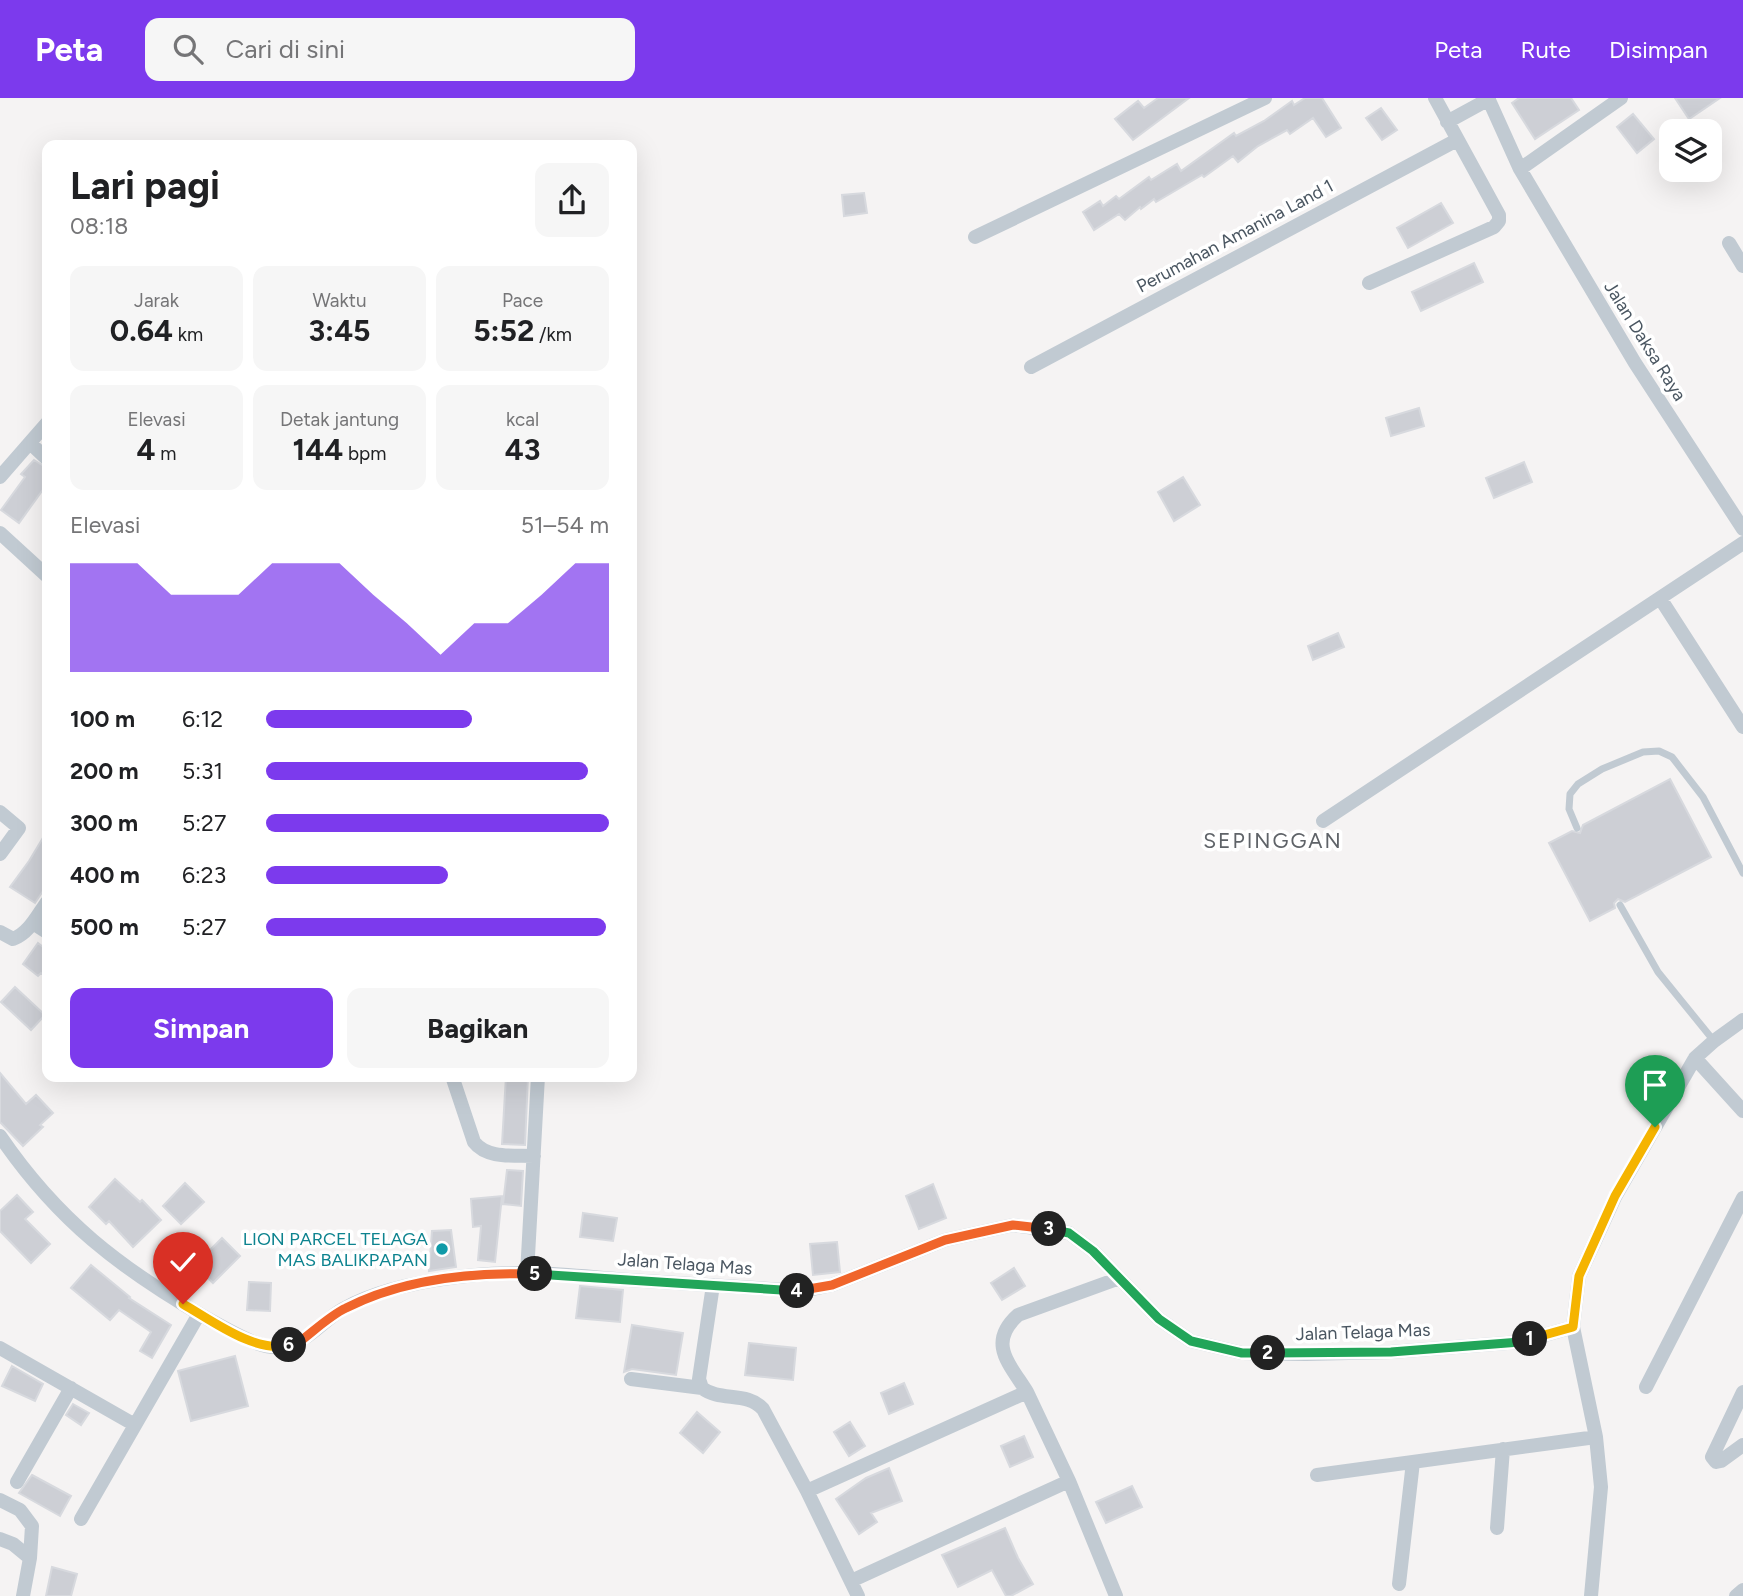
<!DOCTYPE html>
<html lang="id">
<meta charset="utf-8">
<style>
:root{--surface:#fff;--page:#f6f6f6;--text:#202124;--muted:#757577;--accent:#7c3aed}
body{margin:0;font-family:Figtree,sans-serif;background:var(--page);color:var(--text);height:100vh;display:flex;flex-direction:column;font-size:26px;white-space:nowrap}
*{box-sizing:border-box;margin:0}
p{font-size:23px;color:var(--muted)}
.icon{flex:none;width:38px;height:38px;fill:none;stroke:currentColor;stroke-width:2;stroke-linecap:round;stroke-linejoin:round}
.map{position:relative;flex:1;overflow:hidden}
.side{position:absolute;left:42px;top:42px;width:595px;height:942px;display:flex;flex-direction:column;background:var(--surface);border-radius:14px;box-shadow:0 7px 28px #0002}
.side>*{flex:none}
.fabs{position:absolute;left:1659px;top:21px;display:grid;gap:14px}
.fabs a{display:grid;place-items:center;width:63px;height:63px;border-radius:14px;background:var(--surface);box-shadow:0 7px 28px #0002;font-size:35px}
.pin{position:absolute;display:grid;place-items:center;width:60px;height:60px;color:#fff;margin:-72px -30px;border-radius:50% 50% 50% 0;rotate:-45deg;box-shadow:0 0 7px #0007}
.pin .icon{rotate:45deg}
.km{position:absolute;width:35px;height:35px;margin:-18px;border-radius:50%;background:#222;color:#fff;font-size:19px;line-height:35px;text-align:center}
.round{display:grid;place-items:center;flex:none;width:74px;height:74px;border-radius:14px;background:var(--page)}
.head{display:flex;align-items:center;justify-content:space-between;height:119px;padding:0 28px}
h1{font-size:38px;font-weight:700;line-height:52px}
.figures{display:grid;grid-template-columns:repeat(3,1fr);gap:10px;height:119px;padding:7px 28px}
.figures div{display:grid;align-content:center;border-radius:14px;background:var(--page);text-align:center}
.figures b{font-size:30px;font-weight:700}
.figures small{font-size:19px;font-weight:400}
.figures p{font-size:19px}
.chart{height:196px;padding:14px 28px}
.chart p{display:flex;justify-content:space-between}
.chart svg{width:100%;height:126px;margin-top:7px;fill:var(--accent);opacity:.7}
.cta{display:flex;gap:14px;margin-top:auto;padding:14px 28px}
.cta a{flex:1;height:80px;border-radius:14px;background:var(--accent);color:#fff;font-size:28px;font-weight:700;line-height:80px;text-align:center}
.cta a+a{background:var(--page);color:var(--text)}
ul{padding:0 28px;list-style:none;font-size:23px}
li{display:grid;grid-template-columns:112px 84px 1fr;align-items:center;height:52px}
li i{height:18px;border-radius:9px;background:var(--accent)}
header{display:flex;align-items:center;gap:42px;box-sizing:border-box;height:98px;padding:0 35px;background:var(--accent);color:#fff}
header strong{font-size:33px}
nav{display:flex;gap:38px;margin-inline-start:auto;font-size:24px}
.search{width:490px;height:63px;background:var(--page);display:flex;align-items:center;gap:18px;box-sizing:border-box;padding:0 24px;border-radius:14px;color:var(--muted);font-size:26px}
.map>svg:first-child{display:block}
</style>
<header>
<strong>Peta</strong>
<div class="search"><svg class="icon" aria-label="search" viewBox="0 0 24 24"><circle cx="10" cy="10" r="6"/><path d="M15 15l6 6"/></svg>Cari di sini</div>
<nav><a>Peta</a><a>Rute</a><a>Disimpan</a></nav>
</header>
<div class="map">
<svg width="1743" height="1498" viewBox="0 0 1743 1498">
<rect width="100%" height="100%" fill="#f5f3f3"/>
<!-- building -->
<path fill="#cdcfd5" stroke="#d7d9de" stroke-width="2" d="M1158,0H1189L1133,42L1115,21L1138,3L1144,10Z
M1305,0H1322L1341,30L1326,39L1313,20L1290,36L1287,32L1258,48L1238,64L1233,58L1204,79L1202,77L1156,104L1154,101L1141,111L1140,109L1125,122L1119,116L1094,132L1083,114L1100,103L1103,108L1116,98L1119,101L1149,79L1151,82L1177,66L1181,73L1234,35L1236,38L1264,23L1292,3L1294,7Z
M1519,0H1571L1579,12L1535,41L1512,5Z
M1675,0H1720L1689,21Z
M1381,10L1397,32L1382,42L1366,20Z
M1633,16L1654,41L1637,55L1617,29Z
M864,95L867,115L844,118L842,97Z
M1441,105L1453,125L1408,150L1397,130Z
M1474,165L1483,184L1421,213L1412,194Z
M1419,310L1424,328L1391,338L1386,320Z
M34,362L47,370V386L19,425L1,412L25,379L21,376Z
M1524,364L1532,384L1494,400L1486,380Z
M1183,379L1200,407L1174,423L1158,394Z
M1338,535L1344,549L1313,562L1308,548Z
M1670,681L1711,759L1625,804L1618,801L1614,805L1615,810L1590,823L1549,745L1572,733L1580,735L1583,727Z
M47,733V787L35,805L10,789L29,763Z
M38,845L47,852V879L41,875L38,878L23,866Z
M15,889L45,917L31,932L1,904Z
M0,975L26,1006L36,997L53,1015L40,1027L43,1029L23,1048L0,1024Z
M506,978H528L525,1047L502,1046Z
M507,1072L523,1073L521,1108L503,1106Z
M115,1081L140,1104L142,1102L161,1122L133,1149L109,1123L106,1126L89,1109Z
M185,1085L204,1104L181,1126L163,1108Z
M933,1086L946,1120L919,1131L906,1098Z
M17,1097L33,1114L25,1121L50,1146L31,1165L0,1133V1113Z
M502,1098L495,1164L478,1162L481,1128L473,1129L471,1101Z
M583,1115L617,1120L613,1143L580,1139Z
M451,1132L456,1169L429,1173L432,1133Z
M222,1140L240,1158L213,1185L195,1167Z
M837,1144L840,1174L813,1177L810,1146Z
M91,1167L130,1199L129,1200L171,1227L152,1260L140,1253L151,1234L119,1212L110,1222L71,1190Z
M1014,1170L1025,1188L1002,1202L991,1185Z
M249,1184L271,1185L270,1213L247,1212Z
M580,1188L623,1192L620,1224L576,1220Z
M632,1227L683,1235L676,1277L632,1271L624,1274Z
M749,1245L796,1250L793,1282L745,1277Z
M235,1258L248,1308L191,1323L178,1273Z
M12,1268L43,1286L35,1303L2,1288Z
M904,1285L913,1306L889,1316L881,1295Z
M73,1306L89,1315L81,1327L66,1317Z
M697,1314L720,1334L703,1355L680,1335Z
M850,1324L865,1348L849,1358L834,1334Z
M1024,1338L1033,1359L1010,1369L1001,1348Z
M889,1370L902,1403L871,1415L877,1424L859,1436L836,1401L866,1380Z
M32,1377L71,1398L60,1418L19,1395Z
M1132,1388L1142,1409L1106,1425L1096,1404Z
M1005,1430L1018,1460L1033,1486L1011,1498H1006L992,1472L958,1489L942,1457Z
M52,1469L77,1476L71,1498H46Z"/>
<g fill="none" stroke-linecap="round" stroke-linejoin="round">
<!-- service -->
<path stroke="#c1cad2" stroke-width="7" d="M1577,730L1569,711L1570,696L1578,686L1602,671L1643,654L1659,653L1672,659L1703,699L1743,775
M1620,807L1658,874L1714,943"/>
<!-- minor -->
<path stroke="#c1cad2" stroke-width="14" d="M1488,0L1520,71L1635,265L1743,431
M1447,24L1489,1
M1520,71L1621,0
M975,139L1265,0
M1729,145L1743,168
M1369,185L1494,129L1499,123V117L1435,0
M1031,269L1457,42
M30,345L47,361
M0,379L47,325
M0,435L47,478
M1660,500L1743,629
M0,714L19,730L0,756
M1323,723L1743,445
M33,825L47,834
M0,834L13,841C29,835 37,818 47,804
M1695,960L1743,1013
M452,978L474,1044C487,1061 514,1057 534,1058
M0,1038C58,1123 120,1170 208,1221C227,1231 260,1252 281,1249C307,1246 322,1223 343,1211C382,1189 432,1181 476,1177C526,1172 578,1178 629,1182C687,1186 745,1189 803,1193L832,1187L945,1142L1013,1127L1069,1135L1093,1153L1159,1221L1191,1243L1242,1255L1306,1256L1391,1254L1520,1244L1573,1229
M527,1176L538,978
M713,1187L699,1281L702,1290C720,1304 747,1293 763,1311L807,1393L858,1498
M0,1250L135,1327
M631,1281L702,1290
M1646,1289L1743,1100
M1027,1294L1069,1383L1116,1498
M1743,1294L1712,1359L1716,1364L1721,1363L1743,1347
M1317,1377L1596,1339
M17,1384L71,1290
M807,1393L1027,1294C1009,1265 987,1245 1018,1217L1117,1181
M0,1402L20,1412L32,1428L30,1460
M81,1421L199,1216
M1497,1430L1503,1351
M0,1441L13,1446L30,1460L23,1498
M851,1483L1069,1383
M1399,1486L1413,1364
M1591,1498L1601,1389L1596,1339L1573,1229L1579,1178L1615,1099L1695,960L1714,943L1743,922
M1736,1498L1743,1492"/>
</g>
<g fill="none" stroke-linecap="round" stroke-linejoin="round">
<!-- split-1 casing -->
<g stroke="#fff" stroke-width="14">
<path id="split-1" d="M1530,1241L1573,1229L1579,1178L1615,1098L1655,1029"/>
</g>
<!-- split-2 casing -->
<g stroke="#fff" stroke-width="14">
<path id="split-2" d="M1268,1255L1391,1254L1520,1244L1530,1241"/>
</g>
<!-- split-3 casing -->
<g stroke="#fff" stroke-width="14">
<path id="split-3" d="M1049,1131L1069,1135L1093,1153L1159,1221L1191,1243L1242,1255H1268"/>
</g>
<!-- split-4 casing -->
<g stroke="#fff" stroke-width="14">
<path id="split-4" d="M797,1193L832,1187L945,1142L1013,1127L1049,1131"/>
</g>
<!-- split-5 casing -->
<g stroke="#fff" stroke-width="14">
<path id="split-5" d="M535,1176L797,1193"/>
</g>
<!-- split-6 casing -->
<g stroke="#fff" stroke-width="14">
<path id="split-6" d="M289,1247L298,1245C313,1234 329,1218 346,1210C403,1181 471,1174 535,1176"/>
</g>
<!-- split-7 casing -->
<g stroke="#fff" stroke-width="14">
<path id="split-7" d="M183,1206C211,1222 256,1256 289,1247"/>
</g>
<!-- split-1 -->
<use href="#split-1" stroke="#f5b400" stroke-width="9"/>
<!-- split-2 -->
<use href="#split-2" stroke="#22a559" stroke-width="9"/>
<!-- split-3 -->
<use href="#split-3" stroke="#22a559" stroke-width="9"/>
<!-- split-4 -->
<use href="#split-4" stroke="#f0652b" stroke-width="9"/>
<!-- split-5 -->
<use href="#split-5" stroke="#22a559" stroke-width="9"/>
<!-- split-6 -->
<use href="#split-6" stroke="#f0652b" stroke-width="9"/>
<!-- split-7 -->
<use href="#split-7" stroke="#f5b400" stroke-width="9"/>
</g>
<!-- markers -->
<circle fill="#0f9aa8" stroke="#fff" stroke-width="2.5" cx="442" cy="1151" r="7"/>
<g text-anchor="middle" stroke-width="7" stroke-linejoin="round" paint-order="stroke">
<!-- street labels -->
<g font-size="18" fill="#4a5661" stroke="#fff">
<text transform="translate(1235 138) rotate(-28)" y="6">Perumahan Amanina Land 1</text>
<text transform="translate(1645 243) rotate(58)" y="6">Jalan Daksa Raya</text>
<text transform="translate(685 1166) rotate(4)" y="6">Jalan Telaga Mas</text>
<text transform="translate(1363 1234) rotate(-2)" y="6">Jalan Telaga Mas</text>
</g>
<!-- culture labels -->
<g font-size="18" fill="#0d838f" stroke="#fff" text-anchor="end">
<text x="428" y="1147">LION PARCEL TELAGA<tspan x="428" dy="21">MAS BALIKPAPAN</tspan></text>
</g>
<!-- quarter labels -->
<g font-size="21" letter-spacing="2" fill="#5f6368" stroke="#fff">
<text x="1273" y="750">SEPINGGAN</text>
</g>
</g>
</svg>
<div class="fabs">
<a><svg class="icon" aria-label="layers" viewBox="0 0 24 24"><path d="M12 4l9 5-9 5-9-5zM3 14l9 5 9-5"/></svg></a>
</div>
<div class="pin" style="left:1655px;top:1029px;background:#1e9e55"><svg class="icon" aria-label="arrive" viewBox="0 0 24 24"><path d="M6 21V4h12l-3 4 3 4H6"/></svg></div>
<div class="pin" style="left:183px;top:1206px;background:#d93025"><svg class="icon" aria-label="check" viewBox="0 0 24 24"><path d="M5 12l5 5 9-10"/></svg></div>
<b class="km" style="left:1530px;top:1241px">1</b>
<b class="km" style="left:1268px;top:1255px">2</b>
<b class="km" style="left:1049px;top:1131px">3</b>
<b class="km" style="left:797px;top:1193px">4</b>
<b class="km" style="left:535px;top:1176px">5</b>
<b class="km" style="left:289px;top:1247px">6</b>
<section class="side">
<div class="head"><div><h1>Lari pagi</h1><p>08:18</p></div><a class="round"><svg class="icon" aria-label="share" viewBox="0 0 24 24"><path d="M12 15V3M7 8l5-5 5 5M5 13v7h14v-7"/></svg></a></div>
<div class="figures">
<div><p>Jarak</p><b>0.64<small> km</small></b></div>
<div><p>Waktu</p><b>3:45</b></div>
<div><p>Pace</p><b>5:52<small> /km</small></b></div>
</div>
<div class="figures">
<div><p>Elevasi</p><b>4<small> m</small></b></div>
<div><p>Detak jantung</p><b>144<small> bpm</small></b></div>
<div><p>kcal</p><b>43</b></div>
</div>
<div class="chart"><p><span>Elevasi</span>51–54 m</p>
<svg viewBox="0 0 160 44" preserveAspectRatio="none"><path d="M0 44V6L10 6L20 6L30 17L40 17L50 17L60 6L70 6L80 6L90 17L100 27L110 38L120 27L130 27L140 17L150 6L160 6V44z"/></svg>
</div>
<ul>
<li><b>100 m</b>6:12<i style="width:60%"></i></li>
<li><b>200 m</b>5:31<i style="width:94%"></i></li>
<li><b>300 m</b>5:27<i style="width:100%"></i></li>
<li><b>400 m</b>6:23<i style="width:53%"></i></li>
<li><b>500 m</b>5:27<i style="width:99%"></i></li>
</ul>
<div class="cta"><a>Simpan</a><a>Bagikan</a></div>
</section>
</div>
